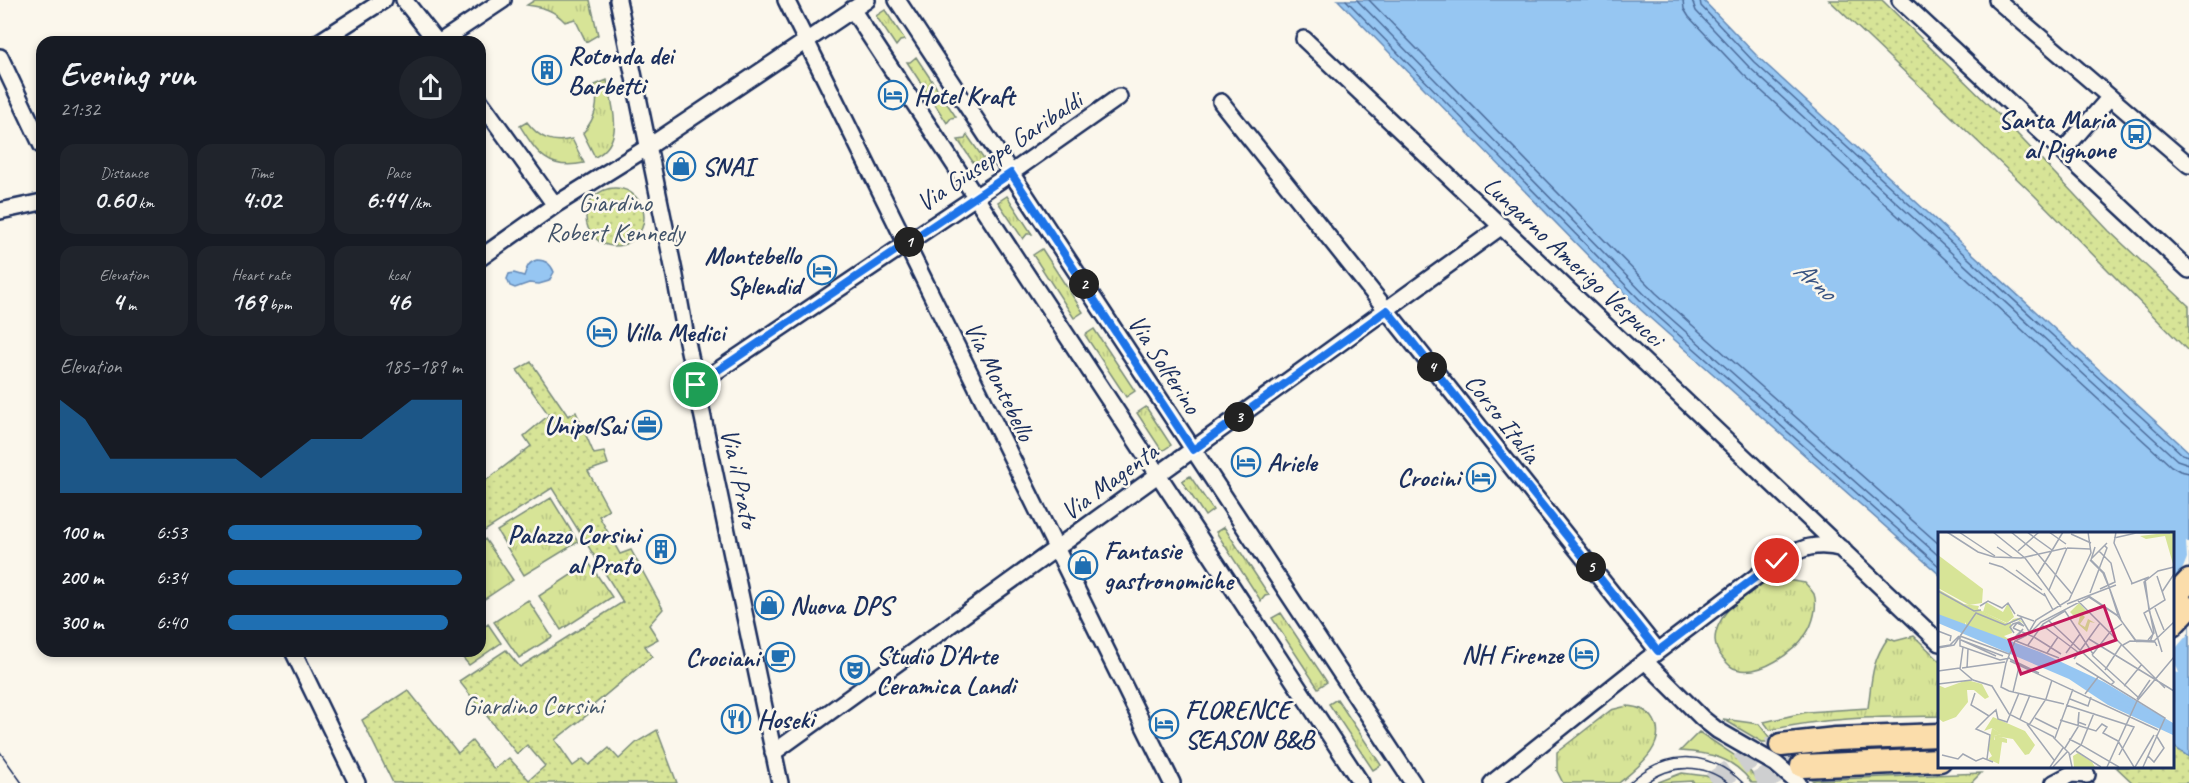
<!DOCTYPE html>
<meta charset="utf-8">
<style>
:root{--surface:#171b24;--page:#20242c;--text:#f1f3f6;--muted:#9ea1a6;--accent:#1f6fb2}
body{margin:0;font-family:Caveat,sans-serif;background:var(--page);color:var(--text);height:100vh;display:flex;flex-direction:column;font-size:22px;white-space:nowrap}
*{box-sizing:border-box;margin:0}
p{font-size:20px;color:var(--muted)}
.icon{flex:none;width:33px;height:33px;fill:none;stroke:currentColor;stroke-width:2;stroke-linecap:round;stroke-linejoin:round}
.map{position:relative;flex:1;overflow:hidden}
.sheet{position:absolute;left:36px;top:36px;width:450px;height:621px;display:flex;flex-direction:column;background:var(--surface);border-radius:18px;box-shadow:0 3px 9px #0003}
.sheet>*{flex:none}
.pin{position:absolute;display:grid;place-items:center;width:51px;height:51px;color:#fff;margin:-26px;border:3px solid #fff;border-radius:50%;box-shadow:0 2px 6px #0007}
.km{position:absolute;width:30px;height:30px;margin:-15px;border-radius:50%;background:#222;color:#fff;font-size:16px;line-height:30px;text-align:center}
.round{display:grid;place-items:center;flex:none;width:63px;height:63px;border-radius:32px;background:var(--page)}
.summary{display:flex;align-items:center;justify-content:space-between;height:102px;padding:0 24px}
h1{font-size:33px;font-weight:700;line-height:45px}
.figures{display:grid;grid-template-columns:repeat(3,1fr);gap:9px;height:102px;padding:6px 24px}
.figures div{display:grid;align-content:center;border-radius:15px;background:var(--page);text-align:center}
.figures b{font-size:26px;font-weight:700}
.figures small{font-size:16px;font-weight:400}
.figures p{font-size:16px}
.chart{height:168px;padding:12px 24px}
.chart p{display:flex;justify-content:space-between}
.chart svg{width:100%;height:108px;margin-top:6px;fill:var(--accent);opacity:.7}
ul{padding:0 24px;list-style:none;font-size:20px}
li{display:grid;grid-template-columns:96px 72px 1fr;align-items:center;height:45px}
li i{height:15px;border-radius:8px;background:var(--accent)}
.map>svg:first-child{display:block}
</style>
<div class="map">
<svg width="2189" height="783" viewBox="0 0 2189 783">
<defs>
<pattern id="grass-tufts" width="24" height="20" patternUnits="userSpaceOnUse" patternTransform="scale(1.5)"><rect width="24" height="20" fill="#d7e497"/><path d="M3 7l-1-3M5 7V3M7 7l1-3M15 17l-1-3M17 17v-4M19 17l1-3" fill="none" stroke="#b8c485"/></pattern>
<pattern id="park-dots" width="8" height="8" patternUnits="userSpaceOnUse" patternTransform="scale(1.5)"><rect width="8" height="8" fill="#d7e497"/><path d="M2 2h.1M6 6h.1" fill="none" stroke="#b8c485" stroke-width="1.8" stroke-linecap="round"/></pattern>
</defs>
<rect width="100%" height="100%" fill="#fbf7ec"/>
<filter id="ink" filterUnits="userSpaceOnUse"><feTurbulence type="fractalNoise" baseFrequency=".0167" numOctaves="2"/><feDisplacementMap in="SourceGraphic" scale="12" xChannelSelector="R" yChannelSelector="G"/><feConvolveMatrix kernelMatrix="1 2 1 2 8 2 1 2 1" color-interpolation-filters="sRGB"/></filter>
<g filter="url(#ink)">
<!-- grass -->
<path fill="url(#grass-tufts)" stroke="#798a7a" stroke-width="1.5" d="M535,0H590L598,35L586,42L575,19L565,22C554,10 543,7 527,5Z
M885,10L905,40L900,41L896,46L876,16Z
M916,57L956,117L951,118L947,123L907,62H910Z
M607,80C612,105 626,142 595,157L583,133C596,117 599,105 595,85Z
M527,122C539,138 552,144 572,139L584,163C548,171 537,153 520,126Z
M967,135L988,165L979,171L958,140L965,139Z
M1007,196L1032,234H1027L1023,239L998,202Z
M1042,249L1083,312L1074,318L1033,255Z
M1094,329L1135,391L1126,397L1085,335Z
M1146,407L1171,445L1162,451L1137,413Z
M1190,476L1213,510L1205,516L1182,481Z
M551,498L578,542L524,575L497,531Z
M1224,527L1269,595L1265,596L1261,601L1216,532Z
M485,539L513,580L480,602V543Z
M589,563L612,597L561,630L539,596Z
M1780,579L1805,583C1808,586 1812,591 1814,594C1818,606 1813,624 1806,634C1794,652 1760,677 1736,669C1730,668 1726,662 1722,657C1704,637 1725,609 1743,596C1755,587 1765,580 1780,579Z
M528,600L552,637L519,658L494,622Z
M1281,613L1327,682L1318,688L1272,618Z
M488,624L501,643L469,665L457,651H480V630Z
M1914,636L1940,661V716C1883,717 1825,717 1770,730L1764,722L1807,712L1868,708C1872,679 1871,662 1888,638L1895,641Z
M1337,699L1381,765L1373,770L1329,704Z
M1627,706C1637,707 1646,709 1652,717C1671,743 1637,768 1619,783H1563L1557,771V752L1611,710Z
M1723,719L1759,724L1773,742H1762Z
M1699,732L1734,755L1761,783H1752C1733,757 1710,753 1680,751Z
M1682,773L1706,776L1721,783H1694L1693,781L1656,783Z
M1981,773L1971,783H1816L1812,780Z"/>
<!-- park -->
<path fill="url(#park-dots)" stroke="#798a7a" stroke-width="1.5" d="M1829,0H1882L2004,120L2109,231L2189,306V352L2034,195Z
M586 217a29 29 0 1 1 58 0a29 29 0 1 1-58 0Z
M531,362L568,416L576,412L594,454L604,452L608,464L588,471L609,510L599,516L620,554L631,550L663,609L649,625L658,639L645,646L652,656L589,709L591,712L555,740L573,766L583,759L589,765L609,748L619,759L637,742L657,730L677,783H393L362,720L408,690L458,753L472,741L494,769L509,758L529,780L545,766L527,745L517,754L459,681L506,650L520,667L623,602L552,488L480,534V485L531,446L524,436L549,415L517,370Z
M2173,746L2189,757V783H2133L2116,767L2172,766Z"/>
<!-- water -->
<path fill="#96c6f2" stroke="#658ab7" stroke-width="1.5" d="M1338,0H1703L1758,57L2189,452V757L2173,746L2172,534H1940V575L1641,310Z
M537,260C545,260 551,264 554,272L549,281L539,284L529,283L515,288L510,286L507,279L509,274L514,273L524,276C527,268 528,262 537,260Z"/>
<!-- pier -->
<path fill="#fbf7ec" d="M2186,542L2189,543V633L2176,648L2175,663L2179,673L2173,672V580L2183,568L2187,558Z"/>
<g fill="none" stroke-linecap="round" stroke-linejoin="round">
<!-- shore -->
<path stroke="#4c6b99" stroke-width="1.5" d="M1346,0L1645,305L1940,567
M1357,0L1650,300L1940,557
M1369,0L1656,293L1940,545
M1683,0L1684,9L1689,17L1743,74L2171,466L2180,471L2189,473
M1692,0L1696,11L1749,67L2177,460L2189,464
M1700,0L1701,6L1754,62L2182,454L2189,456"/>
<!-- primary-tunnel -->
<path stroke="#cecfd0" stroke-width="22" stroke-dasharray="22 11" stroke-linecap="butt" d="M1712,783L1759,752L1781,745
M1757,783L1783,770L1802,766"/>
<!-- minor casing -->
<g stroke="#1b2f5e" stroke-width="20">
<path id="minor" d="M404,0L437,42
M618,0L675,276L686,337L780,783
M786,0L1172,783
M897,0L1413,783
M1900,0L2189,270
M1997,0L2189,165
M852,9L1361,783
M1304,39L1940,643
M319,42L384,0
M440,42L503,0
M0,57L42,146
M480,101L555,205
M1221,102L1658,651
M2063,151L2110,97
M0,211L42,202
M480,258L555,205L648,147L867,0
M696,385L1011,173L1119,97
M293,651L357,783
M1645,661L1702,718L1717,730L1776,764L1798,783
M773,753L1502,226
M1492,783L1645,661L1777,561C1802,548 1816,541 1843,549
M2054,783L2071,774L2087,775"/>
</g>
<!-- primary casing -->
<g stroke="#1b2f5e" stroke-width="27">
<path id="primary" d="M2172,599L2189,581
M2172,625L2189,607
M1781,745L1836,739L1940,735
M1802,766L1940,760"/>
</g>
<!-- minor -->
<use href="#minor" stroke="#fbf7ec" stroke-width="15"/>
<!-- primary -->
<use href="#primary" stroke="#fbddab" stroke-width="22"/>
<!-- tram -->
<path stroke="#1b2f5e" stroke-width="1.5" d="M0,752L22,783
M1629,783C1665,749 1708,749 1743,783
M1646,783C1671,764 1703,763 1728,783"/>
</g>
</g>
<g fill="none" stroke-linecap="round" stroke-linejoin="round" filter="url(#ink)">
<!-- route casing -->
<g stroke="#fff" stroke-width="12">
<path id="route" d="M696,385L1011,173L1193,450L1387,310L1658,651L1777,561"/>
</g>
<!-- route -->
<use href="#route" stroke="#1a73e8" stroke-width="8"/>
</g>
<!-- icons -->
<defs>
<g id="building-ring" transform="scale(1.5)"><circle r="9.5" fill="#fbf7ec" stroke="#1f6fb2" stroke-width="1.5"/><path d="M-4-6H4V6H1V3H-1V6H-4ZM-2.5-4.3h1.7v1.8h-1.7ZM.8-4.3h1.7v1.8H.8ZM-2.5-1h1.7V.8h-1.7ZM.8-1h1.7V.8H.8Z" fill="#1f6fb2"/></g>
<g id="hotel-ring" transform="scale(1.5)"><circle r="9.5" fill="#fbf7ec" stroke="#1f6fb2" stroke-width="1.5"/><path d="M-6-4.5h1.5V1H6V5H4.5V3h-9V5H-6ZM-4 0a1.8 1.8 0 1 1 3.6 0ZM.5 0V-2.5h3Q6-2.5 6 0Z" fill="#1f6fb2"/></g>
<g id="bus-ring" transform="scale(1.5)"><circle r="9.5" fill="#fbf7ec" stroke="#1f6fb2" stroke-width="1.5"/><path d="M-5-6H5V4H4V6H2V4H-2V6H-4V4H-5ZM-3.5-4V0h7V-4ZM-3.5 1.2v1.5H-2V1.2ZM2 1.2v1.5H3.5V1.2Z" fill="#1f6fb2"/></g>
<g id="shop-ring" transform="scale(1.5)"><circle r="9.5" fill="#fbf7ec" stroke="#1f6fb2" stroke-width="1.5"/><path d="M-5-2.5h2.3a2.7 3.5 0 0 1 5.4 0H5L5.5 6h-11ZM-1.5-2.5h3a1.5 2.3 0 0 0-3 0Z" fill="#1f6fb2"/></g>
<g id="office-ring" transform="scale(1.5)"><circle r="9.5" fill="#fbf7ec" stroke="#1f6fb2" stroke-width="1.5"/><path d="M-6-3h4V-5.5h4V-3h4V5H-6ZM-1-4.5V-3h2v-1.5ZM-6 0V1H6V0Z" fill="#1f6fb2"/></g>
<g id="cafe-ring" transform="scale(1.5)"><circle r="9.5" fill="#fbf7ec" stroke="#1f6fb2" stroke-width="1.5"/><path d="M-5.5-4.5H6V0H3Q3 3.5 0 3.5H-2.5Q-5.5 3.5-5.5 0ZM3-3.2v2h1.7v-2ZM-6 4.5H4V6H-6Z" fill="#1f6fb2"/></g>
<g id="theatre-ring" transform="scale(1.5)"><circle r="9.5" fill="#fbf7ec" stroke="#1f6fb2" stroke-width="1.5"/><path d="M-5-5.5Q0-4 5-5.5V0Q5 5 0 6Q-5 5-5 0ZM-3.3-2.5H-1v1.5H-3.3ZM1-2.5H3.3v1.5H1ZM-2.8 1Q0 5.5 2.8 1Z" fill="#1f6fb2"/></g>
<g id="restaurant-ring" transform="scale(1.5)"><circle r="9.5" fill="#fbf7ec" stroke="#1f6fb2" stroke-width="1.5"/><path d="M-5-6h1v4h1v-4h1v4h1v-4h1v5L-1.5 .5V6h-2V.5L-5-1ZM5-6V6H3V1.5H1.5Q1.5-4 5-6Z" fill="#1f6fb2"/></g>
</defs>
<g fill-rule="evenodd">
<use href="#building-ring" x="547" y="70"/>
<use href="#hotel-ring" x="893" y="95"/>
<use href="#bus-ring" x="2136" y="134"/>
<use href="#shop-ring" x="681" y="166"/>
<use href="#hotel-ring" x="822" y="270"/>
<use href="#hotel-ring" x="602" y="332"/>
<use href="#office-ring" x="647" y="425"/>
<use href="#hotel-ring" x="1246" y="462"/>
<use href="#hotel-ring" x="1481" y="477"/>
<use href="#building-ring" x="661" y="549"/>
<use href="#shop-ring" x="1083" y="565"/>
<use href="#shop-ring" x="769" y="605"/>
<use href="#hotel-ring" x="1584" y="654"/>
<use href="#cafe-ring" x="780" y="657"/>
<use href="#theatre-ring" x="855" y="670"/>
<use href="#restaurant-ring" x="736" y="719"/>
<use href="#hotel-ring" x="1164" y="724"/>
</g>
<g text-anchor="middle" stroke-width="5" stroke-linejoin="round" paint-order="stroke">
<!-- poi labels -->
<g font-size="26" font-weight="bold" fill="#1b2f5e" stroke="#fbf7ec" text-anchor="start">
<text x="568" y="64">Rotonda dei<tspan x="568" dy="30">Barbetti</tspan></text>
<text x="914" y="104">Hotel Kraft</text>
<text x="2115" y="128" text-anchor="end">Santa Maria<tspan x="2115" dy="30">al Pignone</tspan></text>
<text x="702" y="175">SNAI</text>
<text x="801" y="264" text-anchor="end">Montebello<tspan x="801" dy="30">Splendid</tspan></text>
<text x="623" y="341">Villa Medici</text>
<text x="626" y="434" text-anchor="end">UnipolSai</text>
<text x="1267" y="471">Ariele</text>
<text x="1460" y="486" text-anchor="end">Crocini</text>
<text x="640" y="543" text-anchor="end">Palazzo Corsini<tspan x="640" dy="30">al Prato</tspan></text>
<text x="1104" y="559">Fantasie<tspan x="1104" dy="30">gastronomiche</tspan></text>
<text x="790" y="614">Nuova DPS</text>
<text x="1563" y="663" text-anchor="end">NH Firenze</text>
<text x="876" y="664">Studio D'Arte<tspan x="876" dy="30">Ceramica Landi</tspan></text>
<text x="759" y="666" text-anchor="end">Crociani</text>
<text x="1185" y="718">FLORENCE<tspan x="1185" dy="30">SEASON B&amp;B</tspan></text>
<text x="757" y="728">Hoseki</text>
</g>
<!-- street labels -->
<g font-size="26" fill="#1b2f5e" stroke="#fbf7ec">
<text transform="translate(999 151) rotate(-34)" y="9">Via Giuseppe Garibaldi</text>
<text transform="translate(1574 261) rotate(43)" y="9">Lungarno Amerigo Vespucci</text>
<text transform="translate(1165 364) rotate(57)" y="9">Via Solferino</text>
<text transform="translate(1000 381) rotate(64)" y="9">Via Montebello</text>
<text transform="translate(1503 418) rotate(52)" y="9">Corso Italia</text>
<text transform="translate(740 478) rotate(78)" y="9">Via il Prato</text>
<text transform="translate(1109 481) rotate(-36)" y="9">Via Magenta</text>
</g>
<!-- park labels -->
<g font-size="26" fill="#415369" stroke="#fbf7ec">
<text x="615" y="211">Giardino<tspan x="615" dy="30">Robert Kennedy</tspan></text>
<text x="533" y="714">Giardino Corsini</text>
</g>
<!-- water labels -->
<g font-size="27" font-style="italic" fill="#3a5583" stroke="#fbf7ec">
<text transform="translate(1815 280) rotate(41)" y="9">Arno</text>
</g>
</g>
<!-- overview -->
<g transform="translate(1938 532)">
<rect width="236" height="236" fill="#fbf7ec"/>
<path d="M0,23L45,57L44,71L31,73L0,56Z" fill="#d7e497"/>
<path d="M55,185L87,199L97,213L91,222L87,223L75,207L63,205L57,209L56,204L63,202L54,196L46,199Z" fill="#d7e497"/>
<path d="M235,0V32L227,4L208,7L202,4ZM0,57L26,72L41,74L40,77L70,92L75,87L80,86L88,93L80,88L73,91L74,101L66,104L75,110L28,94V90L26,94L0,83ZM141,71L151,82H144L147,85L142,92L147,95L150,87L157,91L152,90L149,100L140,92L142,84L138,86L132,80ZM29,148L44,152L51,165L47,167L36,158H29L30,170L18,185L5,190L0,186V153L7,156ZM54,196L64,202L56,204V208L63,205L69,207V211L64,210L61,232L50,227L54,224L50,217ZM140,221L154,230L157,235H136L135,224Z" fill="#d7e497"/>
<path d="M48,70L65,80L70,71L76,85L69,91L45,80Z" fill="#d7e497"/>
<path d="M0,82L102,120L166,150L235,191V203L170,173L131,147L0,91Z" fill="#96c6f2"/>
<path fill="none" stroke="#96c6f2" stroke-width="3" d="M236,196L174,162L179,172L190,173L236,197"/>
<path fill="none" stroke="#a1a7b3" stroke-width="1.5" d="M9,0L40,20L56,25L83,26L128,16M21,0L57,24M55,0L87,26L123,75M73,0L99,21L134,62M89,0L114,18M111,0L128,12M178,0L176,11L194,51M133,2L153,11M176,6L198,1H232M59,15L75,26M157,15L153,28L166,41L183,88M129,16L152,17M80,19L101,0M161,19L173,31L177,50L162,57M153,27L169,11M152,28L165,41L170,53M51,31L64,35L107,64M78,38L104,58M100,42L125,0M207,47L211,78L224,120M193,52L211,45M171,55L180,83M111,58L129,16M0,59L36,79L43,78M224,60L236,42M106,61L115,78M152,61L169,16L166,13M151,64L179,83L199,110M140,69L227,156M129,72L178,53M42,74L50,69L64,76L70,71L77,82M217,76L226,98M79,83L96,89M110,88L176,150L173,153M104,93L141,121M75,96L79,91L86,94L81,90L75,92L72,95L76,101M75,96L96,105M0,99L13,104L12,109M91,100L98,88L131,68L153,21L150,0M22,104L71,122M22,105V114L62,128L72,126M96,105L123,122M75,107L79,105L85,97L77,105M151,107L236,159M210,108L216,101L206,50L220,39L236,35M78,109L121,126M212,110L215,102L206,81L227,68L219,44M215,110L236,90M90,113L105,92L127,79L155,122M185,113L192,109L217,110L219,114M0,115L12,113L21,104M25,115L22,137L35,148L54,154L71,182L116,205M0,116L16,113L38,81L67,93L83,86L92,101L103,90L151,65L180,84L197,108L216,109M109,121L120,105M128,121L142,102M154,123L201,166M154,123L172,100L184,92M58,124L23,108L65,124M72,127L101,141M136,127L162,91M72,129L220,198M68,131L77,109L89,103M68,131L63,155L71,159M138,131L227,186L205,235M24,136L67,130M29,136L30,117M167,138L184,112M0,139L22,136M0,152L34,148M186,154L204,132M71,159L126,172M75,160L81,135M37,161L33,173L51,184L58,178L60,187L69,190L81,161M147,162L160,145M132,167L150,174L153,165M199,167L212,148M128,173L196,195L181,223M156,181L143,213L181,235M97,186L119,197M82,187L92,163M122,188L158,199L164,192L169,195L165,201L180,209M89,192L116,228M91,193L108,167L114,148M115,205L131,221L134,235M117,206L135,157M131,207L143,213L132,223M180,209L196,235M127,216L140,195L141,180L140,190L148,193M138,219L163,235M4,223L20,227L25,222L38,229L45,226L55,230M210,224L216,230L226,216L218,203M49,227L52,203L38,197L51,184M112,235L125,216M115,235L130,219M169,235L199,169L236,125M197,235L216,203"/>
<path fill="#c2185b" fill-opacity="0.15" stroke="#c2185b" stroke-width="3" d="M166,74L178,108L83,142L71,108Z"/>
<rect width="236" height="236" fill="none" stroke="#1b2f5e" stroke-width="3"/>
</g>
</svg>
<div class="pin" style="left:696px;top:385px;background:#1e9e55"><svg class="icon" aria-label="arrive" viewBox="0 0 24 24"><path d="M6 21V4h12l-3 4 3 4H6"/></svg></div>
<div class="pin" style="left:1777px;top:561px;background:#d93025"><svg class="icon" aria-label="check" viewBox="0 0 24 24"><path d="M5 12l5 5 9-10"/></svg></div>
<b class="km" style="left:909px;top:242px">1</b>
<b class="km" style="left:1084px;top:284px">2</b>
<b class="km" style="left:1239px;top:417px">3</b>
<b class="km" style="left:1432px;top:367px">4</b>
<b class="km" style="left:1591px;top:567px">5</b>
<section class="sheet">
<div class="summary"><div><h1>Evening run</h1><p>21:32</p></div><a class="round"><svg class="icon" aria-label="share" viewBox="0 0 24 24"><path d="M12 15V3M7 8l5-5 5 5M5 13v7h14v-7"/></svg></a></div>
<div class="figures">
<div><p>Distance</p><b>0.60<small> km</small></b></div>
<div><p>Time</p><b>4:02</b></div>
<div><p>Pace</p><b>6:44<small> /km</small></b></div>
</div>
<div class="figures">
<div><p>Elevation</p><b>4<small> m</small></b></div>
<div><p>Heart rate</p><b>169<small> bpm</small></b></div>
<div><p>kcal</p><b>46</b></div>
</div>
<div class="chart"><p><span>Elevation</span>185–189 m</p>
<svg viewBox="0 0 160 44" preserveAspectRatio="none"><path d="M0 44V6L10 14L20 30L30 30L40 30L50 30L60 30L70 30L80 38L90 30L100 22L110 22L120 22L130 14L140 6L150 6L160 6V44z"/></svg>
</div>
<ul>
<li><b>100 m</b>6:53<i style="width:83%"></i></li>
<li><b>200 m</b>6:34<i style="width:100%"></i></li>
<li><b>300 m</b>6:40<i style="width:94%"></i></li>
</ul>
</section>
</div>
